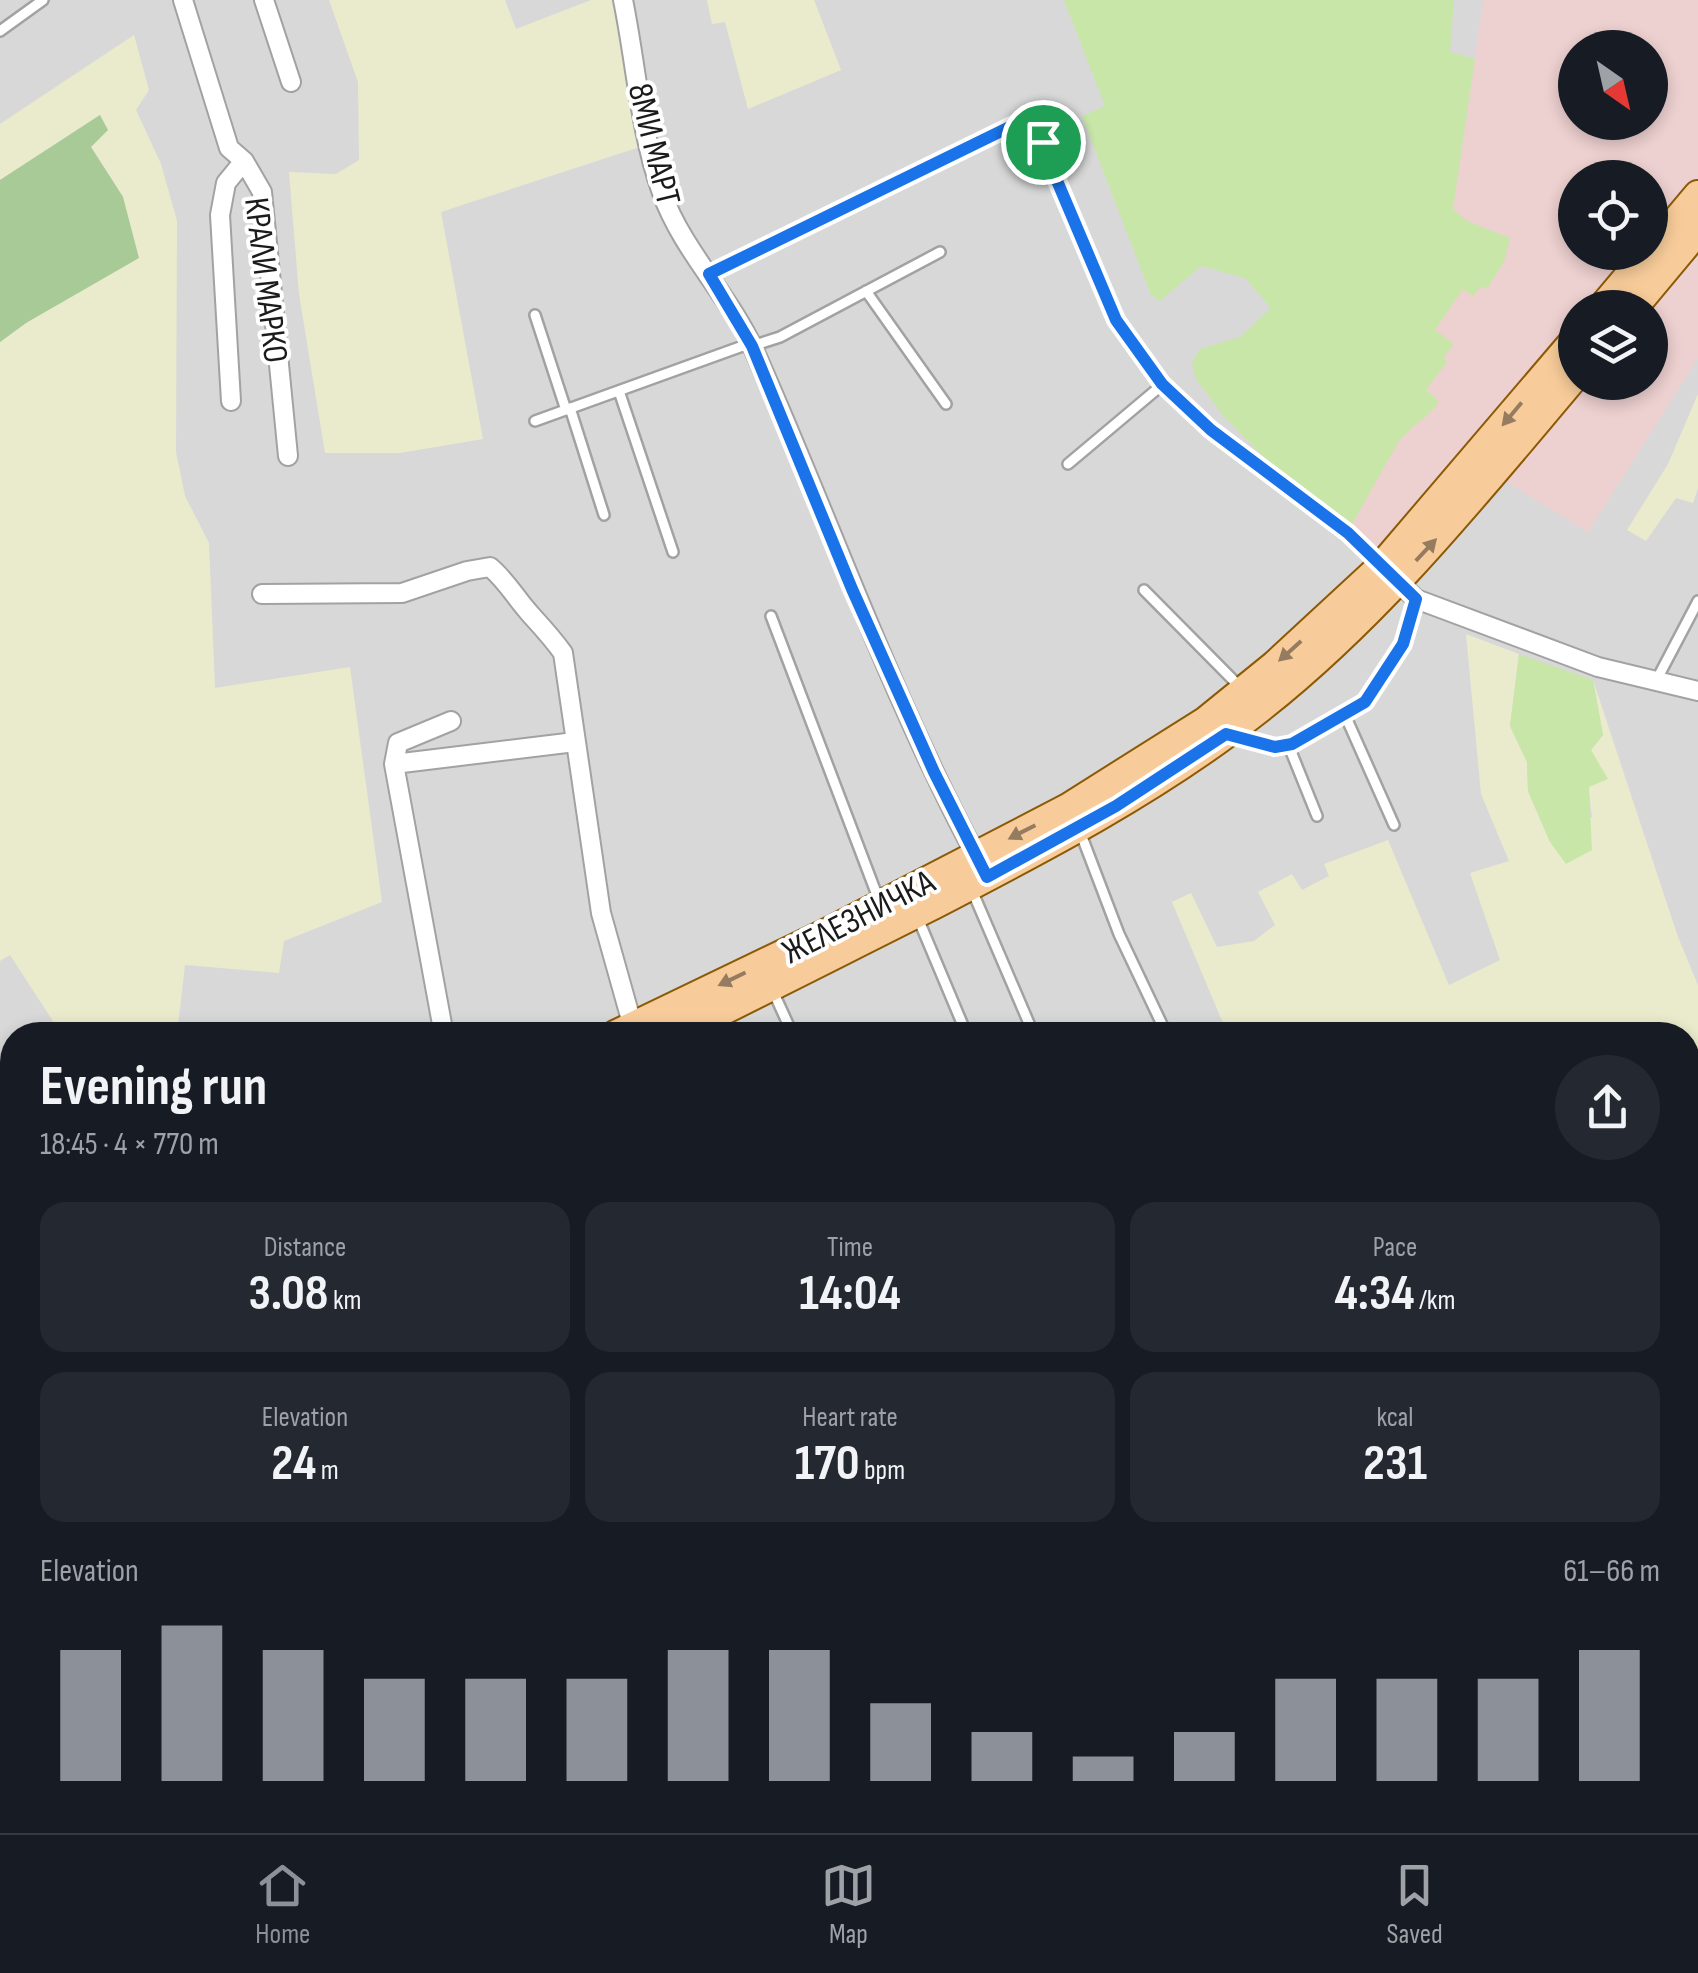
<!DOCTYPE html>
<meta charset="utf-8">
<style>
:root{--surface:#171b24;--page:#242831;--text:#f1f3f6;--muted:#9ea1a6;--line:#363941;--accent:#8c9099}
body{margin:0;font-family:"Sofia Sans Condensed",sans-serif;background:var(--page);color:var(--text);height:100vh;display:flex;flex-direction:column;font-size:38px;white-space:nowrap}
*{box-sizing:border-box;margin:0}
p{font-size:32px;color:var(--muted)}
.icon{flex:none;width:55px;height:55px;fill:none;stroke:currentColor;stroke-width:2;stroke-linecap:round;stroke-linejoin:round}
.map{position:relative;flex:1;overflow:hidden}
.panel{position:absolute;left:0px;top:1022px;width:1700px;height:812px;display:flex;flex-direction:column;background:var(--surface);border-radius:40px 40px 0 0;box-shadow:0 5px 15px #0003}
.panel>*{flex:none}
.needle{width:65px;rotate:146deg}
.tools{position:absolute;left:1558px;top:30px;display:grid;gap:20px}
.tools a{display:grid;place-items:center;width:110px;height:110px;border-radius:50%;background:var(--surface);box-shadow:0 5px 15px #0003;font-size:50px}
.pin{position:absolute;display:grid;place-items:center;width:85px;height:85px;color:#fff;margin:-42px;border:5px solid #fff;border-radius:50%;box-shadow:0 2px 10px #0007}
.round{display:grid;place-items:center;flex:none;width:105px;height:105px;border-radius:52px;background:var(--page)}
.summary{display:flex;align-items:center;justify-content:space-between;height:170px;padding:0 40px}
h1{font-size:55px;font-weight:700;line-height:75px}
.metrics{display:grid;grid-template-columns:repeat(3,1fr);gap:15px;height:170px;padding:10px 40px}
.metrics div{display:grid;align-content:center;border-radius:25px;background:var(--page);text-align:center}
.metrics b{font-size:50px;font-weight:700}
.metrics small{font-size:28px;font-weight:400}
.metrics p{font-size:28px}
.chart{height:280px;padding:20px 40px}
.chart p{display:flex;justify-content:space-between}
.chart svg{width:100%;height:180px;margin-top:10px;stroke:var(--accent);stroke-width:6}
.menu{display:flex;justify-content:space-around;align-items:center;height:140px;border-top:2px solid var(--line);background:var(--surface);font-size:28px;color:var(--muted)}
.menu a{display:grid;justify-items:center;gap:5px}
.menu .on{color:var(--accent)}
.map>svg:first-child{display:block}
</style>
<div class="map">
<svg width="1698" height="1833" viewBox="0 0 1698 1833">
<rect width="100%" height="100%" fill="#ece8e0"/>
<!-- residential -->
<path fill="#d9d8d8" fill-rule="evenodd" d="M0,0H1698V1326L1694,1323L1688,1327V1035H12V1822L791,1823L786,1833H0ZM1575,48H1650V122H1575ZM1575,178H1650V252H1575ZM1575,308H1650V382H1575Z"/>
<!-- commercial -->
<path fill="#edd0d0" fill-rule="evenodd" d="M1483,0H1698V195L1650,252V178H1575V252H1649L1602,307L1575,308V340L1382,566L1349,533L1453,209ZM1575,48H1650V122H1575Z
M1698,230V358L1588,532L1492,473L1575,382H1650V308Z"/>
<!-- farmland -->
<path fill="#eaebcc" d="M329,0H505L516,29L591,0H623L649,144L441,212L483,439L400,453H325L299,294L289,172L336,174L359,160L358,82Z
M707,0H814L841,70L748,109L725,22L712,24Z
M134,35L149,90L136,110L161,164L177,221L176,452L185,496L209,543L215,688L350,667L382,902L284,941L279,973L185,965L177,1035H62L10,955L0,961V342L26,323L123,197L91,147L100,115L0,180V124Z
M1698,394V488L1693,503L1676,498L1646,541L1627,530L1668,464Z
M1466,634L1519,654L1510,726L1527,762L1528,791L1550,842L1592,817L1588,786L1591,750L1603,735L1593,680L1678,937L1698,985V1216L1688,1220V1035H1228L1172,902L1191,893L1217,947L1254,941L1275,925L1258,892L1292,874L1302,890L1329,876L1324,864L1388,840L1449,985L1500,960L1470,873L1509,861L1481,794Z
M1694,1322L1698,1326V1833H1448L1449,1822H1688V1327Z
M791,1822L964,1823L968,1833H786Z
M980,1823H1229L1208,1833H986Z
M1261,1823V1822L1436,1823L1434,1833H1240Z"/>
<!-- grass -->
<path fill="#c8e6a7" d="M1064,0H1454L1450,52L1475,59L1453,209L1467,221L1510,238L1504,262L1487,289L1482,286L1473,296L1463,289L1435,330L1454,344L1443,358L1447,362L1426,390L1438,400V405L1400,439L1351,526L1305,494L1300,484L1266,459L1225,418L1196,379L1192,362L1200,349L1240,337L1271,308L1245,278L1201,266L1160,301L1151,295L1082,116L1105,106Z
M1519,654L1593,680L1603,735L1591,750L1608,779L1589,787L1592,850L1566,864L1550,842L1528,791L1527,762L1510,726Z"/>
<!-- forest -->
<path fill="#a8ca96" d="M100,115L108,130L91,147L123,197L139,258L26,323L0,342V180Z"/>
<g fill="none" stroke-linecap="round" stroke-linejoin="round">
<!-- canal -->
<path stroke="#a2cfd9" stroke-width="20" d="M1688,1295L1698,1289
M766,1833L771,1822"/>
<!-- service casing -->
<g stroke="#a2a2a2" stroke-width="14">
<path id="service" d="M0,31L43,0
M709,275L1030,117C1076,205 1095,309 1162,384C1224,456 1314,498 1380,565
M866,291L946,404
M535,315L566,410
M752,346L780,337L940,252
M619,391L673,552
M570,408L604,515
M535,421L751,343
M1068,464L1162,385
M1144,590L1242,689
M771,616L880,903
M1656,681L1698,601
M1345,715L1394,825
M1234,736L1275,747L1293,743L1365,702L1403,644L1416,600
M1288,744L1317,816
M1079,829L1119,934L1167,1035
M971,888L1034,1035
M917,916L967,1035
M772,989L793,1035
M0,1399L12,1401
M355,1822L372,1833"/>
</g>
<!-- minor casing -->
<g stroke="#a2a2a2" stroke-width="22">
<path id="minor" d="M183,0L229,148L244,161L262,192L288,456
M264,0L291,82
M623,0C636,63 640,132 662,193C682,250 729,295 754,350C830,520 891,698 980,863
M231,401L220,215L226,183L244,161
M1397,581L1416,599L1598,667L1698,691
M262,594L402,593L467,571L490,567C508,582 516,599 532,616C543,628 553,639 563,653L601,913L633,1027
M394,764L575,742
M444,1035L394,764L398,743L451,721
M1688,1284L1698,1279
M0,1527L12,1528
M0,1654L12,1658
M377,1833L381,1822"/>
</g>
<!-- primary casing -->
<g stroke="#8c5a05" stroke-width="32">
<path id="primary" d="M1650,252L1698,195
M1602,308L1649,252
M1633,308L1698,230
M615,1035L825,934L1068,808L1206,721L1275,665L1382,566L1575,340
M673,1035C759,993 845,949 931,906C1043,848 1157,789 1256,711C1378,616 1476,493 1575,376
M0,1238L12,1235
M0,1259L12,1257"/>
</g>
<!-- service -->
<use href="#service" stroke="#fff" stroke-width="9"/>
<!-- minor -->
<use href="#minor" stroke="#fff" stroke-width="18"/>
<!-- primary -->
<use href="#primary" stroke="#f8cc9a" stroke-width="28"/>
</g>
<!-- one-way arrows -->
<defs><path id="oneway-solid" d="M-6-.8H1V-3.2L6.5 0L1 3.2V.8H-6Z" transform="scale(2.5)"/></defs>
<g fill="#957c61">
<use href="#oneway-solid" transform="translate(1512 414) rotate(130)"/>
<use href="#oneway-solid" transform="translate(1426 550) rotate(-47)"/>
<use href="#oneway-solid" transform="translate(1290 651) rotate(138)"/>
<use href="#oneway-solid" transform="translate(1022 832) rotate(153)"/>
<use href="#oneway-solid" transform="translate(732 979) rotate(154)"/>
</g>
<g fill="none" stroke-linecap="round" stroke-linejoin="round">
<!-- route casing -->
<g stroke="#fff" stroke-width="20">
<path id="route" d="M1030,117L1116,320L1162,384L1211,430L1348,533L1416,599L1403,644L1365,702L1292,744L1275,747L1226,734L1116,806L987,877L934,772L852,589L752,346L709,274Z"/>
</g>
<!-- route -->
<use href="#route" stroke="#1a73e8" stroke-width="12"/>
</g>
<g text-anchor="middle" stroke-width="8" stroke-linejoin="round" paint-order="stroke">
<!-- street labels -->
<g font-size="35" fill="#1b1b1b" stroke="#fff">
<text transform="translate(655 144) rotate(76)" y="12">8МИ МАРТ</text>
<text transform="translate(267 280) rotate(83)" y="12">КРАЛИ МАРКО</text>
<text transform="translate(858 916) rotate(-27)" y="12">ЖЕЛЕЗНИЧКА</text>
</g>
</g>
</svg>
<div class="tools">
<a><svg class="needle" viewBox="-14 -14 28 28"><path d="M0-13l5 13h-10z" fill="#e53935"/><path d="M0 13l5-13h-10z" fill="#9ea1a6"/></svg></a>
<a><svg class="icon" aria-label="locate" viewBox="0 0 24 24"><circle cx="12" cy="12" r="6"/><path d="M12 2v4M12 18v4M2 12h4M18 12h4"/></svg></a>
<a><svg class="icon" aria-label="layers" viewBox="0 0 24 24"><path d="M12 4l9 5-9 5-9-5zM3 14l9 5 9-5"/></svg></a>
</div>
<div class="pin" style="left:1043px;top:142px;background:#1e9e55"><svg class="icon" aria-label="arrive" viewBox="0 0 24 24"><path d="M6 21V4h12l-3 4 3 4H6"/></svg></div>
<section class="panel">
<div class="summary"><div><h1>Evening run</h1><p>18:45 · 4 × 770 m</p></div><a class="round"><svg class="icon" aria-label="share" viewBox="0 0 24 24"><path d="M12 15V3M7 8l5-5 5 5M5 13v7h14v-7"/></svg></a></div>
<div class="metrics">
<div><p>Distance</p><b>3.08<small> km</small></b></div>
<div><p>Time</p><b>14:04</b></div>
<div><p>Pace</p><b>4:34<small> /km</small></b></div>
</div>
<div class="metrics">
<div><p>Elevation</p><b>24<small> m</small></b></div>
<div><p>Heart rate</p><b>170<small> bpm</small></b></div>
<div><p>kcal</p><b>231</b></div>
</div>
<div class="chart"><p><span>Elevation</span>61–66 m</p>
<svg viewBox="0 0 160 44" preserveAspectRatio="none"><path d="M5 44V12M15 44V6M25 44V12M35 44V19M45 44V19M55 44V19M65 44V12M75 44V12M85 44V25M95 44V32M105 44V38M115 44V32M125 44V19M135 44V19M145 44V19M155 44V12"/></svg>
</div>
</section>
</div>
<nav class="menu">
<a class="on"><svg class="icon" aria-label="home" viewBox="0 0 24 24"><path d="M3 11l9-7 9 7M6 9v11h12V9"/></svg>Home</a>
<a><svg class="icon" aria-label="map" viewBox="0 0 24 24"><path d="M3 6l6-2 6 2 6-2v14l-6 2-6-2-6 2zM9 4v14M15 6v14"/></svg>Map</a>
<a><svg class="icon" aria-label="saved" viewBox="0 0 24 24"><path d="M7 4h10v16l-5-4-5 4z"/></svg>Saved</a>
</nav>
